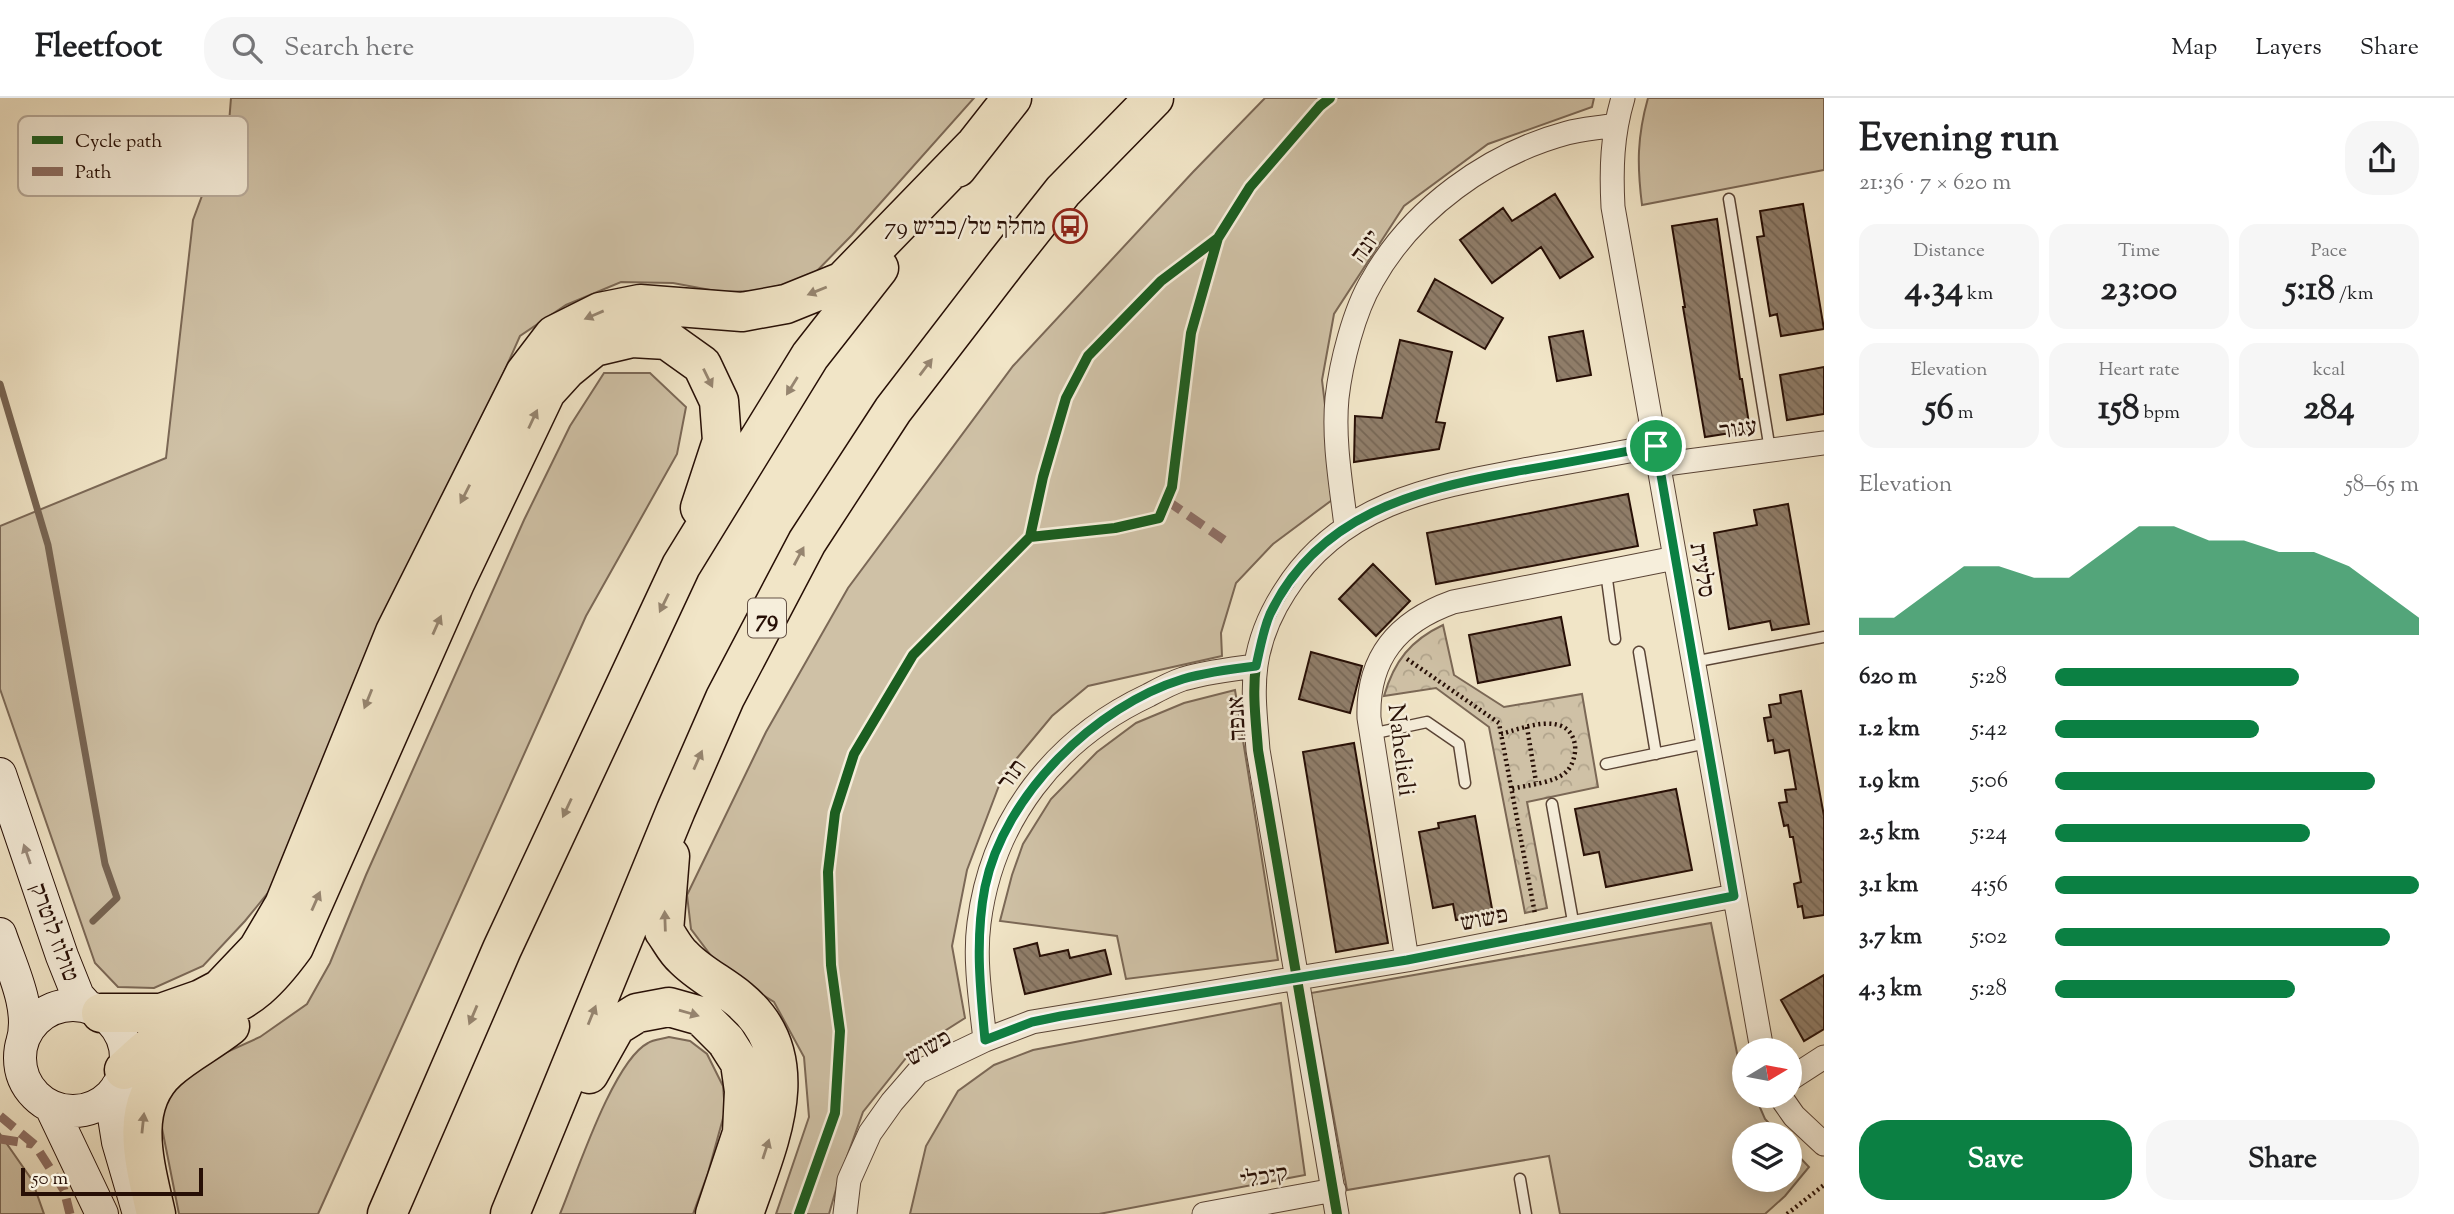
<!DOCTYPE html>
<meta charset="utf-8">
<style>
:root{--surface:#fff;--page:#f6f6f6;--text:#202124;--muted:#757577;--line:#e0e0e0;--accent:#0b8043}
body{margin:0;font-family:"Sorts Mill Goudy","Frank Ruhl Libre",serif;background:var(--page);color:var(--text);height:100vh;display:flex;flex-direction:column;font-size:26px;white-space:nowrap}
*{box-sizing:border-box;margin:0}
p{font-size:23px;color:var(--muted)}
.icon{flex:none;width:38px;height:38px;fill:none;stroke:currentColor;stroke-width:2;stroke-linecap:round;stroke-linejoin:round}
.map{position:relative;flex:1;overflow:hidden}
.panel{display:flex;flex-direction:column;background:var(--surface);width:630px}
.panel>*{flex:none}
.needle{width:46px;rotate:80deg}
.tools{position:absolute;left:1732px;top:940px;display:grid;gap:14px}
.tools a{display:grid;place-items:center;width:70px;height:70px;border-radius:50%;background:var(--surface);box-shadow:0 4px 18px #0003;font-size:35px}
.scale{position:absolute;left:21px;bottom:18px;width:182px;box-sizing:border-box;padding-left:7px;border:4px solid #270f06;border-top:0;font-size:19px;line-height:24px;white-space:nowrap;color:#270f06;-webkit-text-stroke:5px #f6eedb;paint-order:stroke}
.pin{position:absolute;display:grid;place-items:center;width:60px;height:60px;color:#fff;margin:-30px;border:4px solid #fff;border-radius:50%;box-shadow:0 2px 7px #0007}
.round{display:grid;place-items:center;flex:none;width:74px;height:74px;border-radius:28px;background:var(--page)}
.overview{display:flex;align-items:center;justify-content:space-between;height:119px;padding:0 35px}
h1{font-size:38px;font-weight:700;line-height:52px}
.stats{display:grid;grid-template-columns:repeat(3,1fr);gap:10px;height:119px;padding:7px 35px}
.stats div{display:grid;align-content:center;border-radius:18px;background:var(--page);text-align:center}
.stats b{font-size:35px;font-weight:700}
.stats small{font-size:19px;font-weight:400}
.stats p{font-size:19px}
.chart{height:196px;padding:14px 35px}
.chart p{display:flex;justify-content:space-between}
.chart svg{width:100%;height:126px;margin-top:7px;fill:var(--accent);opacity:.7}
.action{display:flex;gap:14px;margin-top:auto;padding:14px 35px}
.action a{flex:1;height:80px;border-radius:28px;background:var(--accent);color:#fff;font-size:28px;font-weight:700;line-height:80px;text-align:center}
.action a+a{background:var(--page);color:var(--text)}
ul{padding:0 35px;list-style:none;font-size:23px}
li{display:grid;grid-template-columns:112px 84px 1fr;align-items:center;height:52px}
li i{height:18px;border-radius:9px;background:var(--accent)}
header{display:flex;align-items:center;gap:42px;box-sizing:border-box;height:98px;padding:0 35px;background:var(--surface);border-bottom:2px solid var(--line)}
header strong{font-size:33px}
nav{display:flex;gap:38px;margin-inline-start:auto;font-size:24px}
.search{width:490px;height:63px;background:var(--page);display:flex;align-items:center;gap:18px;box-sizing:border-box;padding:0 24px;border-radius:28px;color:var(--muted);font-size:26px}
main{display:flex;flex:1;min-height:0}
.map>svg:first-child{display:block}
</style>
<header>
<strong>Fleetfoot</strong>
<div class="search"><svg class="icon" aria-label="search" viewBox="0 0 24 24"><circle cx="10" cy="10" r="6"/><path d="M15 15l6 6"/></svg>Search here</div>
<nav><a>Map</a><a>Layers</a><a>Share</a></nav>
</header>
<main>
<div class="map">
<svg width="1824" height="1116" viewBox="0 0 1824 1116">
<defs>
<pattern id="park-crowns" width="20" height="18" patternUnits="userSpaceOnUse" patternTransform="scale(1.75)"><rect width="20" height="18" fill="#cfc1a6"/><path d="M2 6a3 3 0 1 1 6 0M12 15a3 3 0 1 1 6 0" fill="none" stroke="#b2a58d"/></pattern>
<pattern id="building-back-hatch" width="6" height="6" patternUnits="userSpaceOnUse" patternTransform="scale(1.75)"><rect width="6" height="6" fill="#907e6a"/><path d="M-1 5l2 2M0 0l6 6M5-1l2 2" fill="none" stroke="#766655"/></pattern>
</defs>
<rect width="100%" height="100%" fill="#f1e5c7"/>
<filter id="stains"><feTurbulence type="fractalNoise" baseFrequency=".00286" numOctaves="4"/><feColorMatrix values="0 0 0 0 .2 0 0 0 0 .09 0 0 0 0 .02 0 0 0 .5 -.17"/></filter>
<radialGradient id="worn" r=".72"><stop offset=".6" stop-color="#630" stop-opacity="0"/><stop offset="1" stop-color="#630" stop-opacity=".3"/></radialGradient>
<!-- grass -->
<path fill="#cfc1a6" stroke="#7b6856" stroke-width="2" d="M231,0H974L852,137L809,181L755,193L721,194L673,185L621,184L566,207L520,238L276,785L245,823L203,868L154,890L118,889L95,865L0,591V428L166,360L193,122L229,25Z
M1265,0H1594L1592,9L1488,46L1404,108L1334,216L1322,282L1336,399L1273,446L1236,485L1221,535L1222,558L1088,588L1052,618L1003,677L967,772L952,848L965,920L910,955L863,1014L839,1081L829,1116H776L809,1019L804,959L774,904L721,871L691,831L687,797L766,634L848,490L1013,268L1193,74Z
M1648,0H1824V72L1642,107C1637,67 1637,39 1648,0Z
M604,275H650L686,309L677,356L586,518L318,1116H179L160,1020L171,987L198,967L260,939L307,906L330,865L366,777L524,422L570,328Z
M1235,592L1278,862L1126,881L1117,838L1000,823L1012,777L1023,746L1051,701L1097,654L1136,625L1184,605Z
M1711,825L1740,970L1745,978V998H1755L1765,1021L1779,1036H1745V1082H1790V1049L1809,1069L1785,1098L1765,1116H1560L1549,1058L1347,1092L1311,895Z
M1281,905L1305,1077L1099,1116H910L926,1048L958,993L994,967L1033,952Z
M669,939L690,943L707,956L723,988L725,1013L708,1075L693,1116H560C576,1078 613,963 648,945C653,941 663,941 669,939Z
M0,1036L32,1082L44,1116H0Z"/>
<!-- park -->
<path fill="url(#park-crowns)" stroke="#7b6856" stroke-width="2" d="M1443,527L1454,577L1504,609L1582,596L1598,689L1527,704L1547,810L1525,815L1489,629L1436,590L1384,598C1394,563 1411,542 1443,527Z"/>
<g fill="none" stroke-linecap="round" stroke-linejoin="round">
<!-- stream -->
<path stroke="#776452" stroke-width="7" d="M0,286L48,447L105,766L117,800L93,823"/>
</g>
<!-- building -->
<path fill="url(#building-back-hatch)" stroke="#270f06" stroke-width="2" d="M1555,96L1593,159L1560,180L1541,149L1492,185L1460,142L1503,110L1512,123Z
M1803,106L1824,231L1781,238L1777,216L1770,218L1757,139L1764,138L1760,113Z
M1717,121L1740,281H1742L1750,332L1705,339L1683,209H1685L1672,128Z
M1435,181L1503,220L1485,251L1418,213Z
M1583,233L1591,277L1557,283L1549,239Z
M1400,242L1452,254L1436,324L1445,325L1439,351L1354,364L1355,318L1382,320Z
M1824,269V316L1787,322L1780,277Z
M1628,396L1638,448L1436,486L1427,435Z
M1788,406L1809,526L1772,532L1770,523L1729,531L1714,435L1757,427L1754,412Z
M1373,466L1410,503L1376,538L1339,501Z
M1561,519L1570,567L1478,585L1469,537Z
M1311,554L1362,568L1350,615L1299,601Z
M1801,593L1824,718V817L1804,820L1802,808L1798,809L1794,786L1801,784L1793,739H1790L1788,727L1784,728L1779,705L1787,704L1785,692L1796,691L1789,652L1775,655L1773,642L1768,643L1764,620L1771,619L1769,607L1781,605L1780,597Z
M1354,645L1388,845L1336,854L1303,654Z
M1676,691L1692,772L1606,789L1599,754L1584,757L1575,711Z
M1475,718L1493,816L1456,822L1453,806L1433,810L1419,734L1439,730L1438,725Z
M1037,845L1040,858L1068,852L1070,860L1105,852L1111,876L1025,896L1014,851Z
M1824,877V931L1804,943L1781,902Z"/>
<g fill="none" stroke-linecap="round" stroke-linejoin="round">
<!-- lane casing -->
<g stroke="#5a4436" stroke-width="13">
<path id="lane" d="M1729,101L1770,352
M1606,474L1615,541
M1639,554L1656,656
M1693,564L1824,539
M1371,636L1427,624L1459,646L1465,685
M1606,666L1707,645
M1552,706L1574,829
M1520,1081L1526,1116"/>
</g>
<!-- street casing -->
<g stroke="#5a4436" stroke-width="25">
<path id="street" d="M1623,0C1612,37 1611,71 1613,109L1762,952
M1658,367L1824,345
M1346,428C1341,386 1333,342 1337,300C1341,265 1354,213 1372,183C1412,111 1489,56 1567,35C1582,31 1599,30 1615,27
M1407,862L1369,620C1367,560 1397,524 1453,504L1675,460
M985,942C981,904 974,863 979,825C992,722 1055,641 1149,597C1160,591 1171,585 1183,581C1207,574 1231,571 1256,568
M1790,981L1824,959
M1780,998L1794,1018L1824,1046
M845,1116L849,1082L870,1035L892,1004L918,974L985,942L1032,924L1407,862L1734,798
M1204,1116L1334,1092
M1337,1116L1258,652C1256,624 1252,595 1256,567C1260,540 1270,516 1285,493C1341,404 1434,389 1529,371C1571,364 1613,356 1656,348"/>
</g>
<!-- secondary casing -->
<g stroke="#270f06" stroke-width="34">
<path id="secondary" d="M0,676L62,858L78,898L88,909
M0,836C11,869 33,911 22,945
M20 960a53 53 0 1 1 106 0a53 53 0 1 1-106 0Z
M117,989L114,1019L118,1044L139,1116
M51,1009L102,1116"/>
</g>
<!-- highway casing -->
<g stroke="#270f06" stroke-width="41">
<path id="highway" d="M957,70L1012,0
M670,758L664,833C670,841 675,852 683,859C699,876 721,886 739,901C810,960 768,1045 744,1116
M101,915H161L201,901L220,891L258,851L284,807L395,534L525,275L554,237L600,214L640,206L742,214L786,206L843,183L973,49
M124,972C138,959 150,947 166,938C197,920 230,914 258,890C272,878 283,864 294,849L455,485L546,294L567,271L594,249L632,240L667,242L702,267L719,303L722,343L700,410
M589,976L616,928L637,915L669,909L701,918L726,943L740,965L744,993L742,1035L715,1116
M156,1116C146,1070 126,1009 168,972C187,955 210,944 230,928
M387,1116L502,851L681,468L810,258L879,170
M510,1116L676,712L725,600L807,444L893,312L1006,165L1063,93L1154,0"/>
</g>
<!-- path -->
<path stroke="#270f06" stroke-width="4.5" stroke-dasharray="2 3.5" stroke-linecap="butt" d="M1407,561L1499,625L1535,816
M1527,629L1536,684
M1501,636C1523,630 1569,611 1575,647C1576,655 1573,667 1567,673C1556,685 1527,687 1511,691
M1787,1116L1824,1087"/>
<!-- lane -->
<use href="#lane" stroke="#f6eedb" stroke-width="10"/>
<!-- street -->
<use href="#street" stroke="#f6eedb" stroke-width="23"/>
<!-- secondary -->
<use href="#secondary" stroke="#f6eedb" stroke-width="32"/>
<!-- highway -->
<use href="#highway" stroke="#f1e5c7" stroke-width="38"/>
<!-- quiet -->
<path stroke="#8d6e63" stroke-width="9" stroke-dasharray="18 9" stroke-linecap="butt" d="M1166,402L1224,442
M0,1018L35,1047L64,1092L70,1116
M0,1041L32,1046"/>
<!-- cycleway casing -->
<g stroke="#f6eedb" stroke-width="15">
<path id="cycleway" d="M1030,439L1115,430L1159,420L1172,389L1191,235L1218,140
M799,1116L835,1015L840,933L831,867L828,774L835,715L854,656L913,557L1030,439L1043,379L1066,300L1088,258L1161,183L1218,140L1250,89L1320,8L1330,0
M1337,1116L1258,652C1256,624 1252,595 1256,567C1260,540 1270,516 1285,493C1341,404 1434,389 1529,371C1571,364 1613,356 1656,348"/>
</g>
<!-- cycleway -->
<use href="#cycleway" stroke="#1b5e20" stroke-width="10"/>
</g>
<!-- one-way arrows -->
<defs><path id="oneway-solid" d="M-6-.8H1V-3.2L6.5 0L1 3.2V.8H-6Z" transform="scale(1.75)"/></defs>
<g fill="#968570">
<use href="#oneway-solid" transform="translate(817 193) rotate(158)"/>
<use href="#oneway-solid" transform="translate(594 217) rotate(157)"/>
<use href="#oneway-solid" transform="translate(926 269) rotate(-53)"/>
<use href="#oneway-solid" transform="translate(708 280) rotate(64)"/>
<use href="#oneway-solid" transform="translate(792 288) rotate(122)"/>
<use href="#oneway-solid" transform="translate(533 321) rotate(-65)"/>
<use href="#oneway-solid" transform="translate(465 396) rotate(117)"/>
<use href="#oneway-solid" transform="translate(799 458) rotate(-62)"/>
<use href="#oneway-solid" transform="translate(664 505) rotate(116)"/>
<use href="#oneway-solid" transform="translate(437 527) rotate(-66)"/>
<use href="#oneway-solid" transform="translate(368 601) rotate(112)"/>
<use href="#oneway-solid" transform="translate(698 662) rotate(-66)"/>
<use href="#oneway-solid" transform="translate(567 710) rotate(115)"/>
<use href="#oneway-solid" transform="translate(316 803) rotate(-66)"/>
<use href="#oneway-solid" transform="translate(665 823) rotate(-92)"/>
<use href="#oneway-solid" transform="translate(689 915) rotate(16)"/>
<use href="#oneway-solid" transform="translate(473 917) rotate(113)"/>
<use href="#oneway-solid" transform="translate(592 917) rotate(-68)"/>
<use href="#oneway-solid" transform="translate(143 1025) rotate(-84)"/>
<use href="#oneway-solid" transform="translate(766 1051) rotate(-72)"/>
</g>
<use fill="#998a7b" href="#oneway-solid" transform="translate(27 756) rotate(-109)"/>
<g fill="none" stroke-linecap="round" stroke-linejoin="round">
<!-- route casing -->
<g stroke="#fff" stroke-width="14">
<path id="route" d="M1656,348L1734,798L1407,862L1061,918L1032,924L985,942C980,890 975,840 985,789C1004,697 1095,608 1183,581C1207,574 1231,571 1256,568C1260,551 1263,532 1270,516C1317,417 1415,392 1513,374C1561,366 1608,357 1656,348Z"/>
</g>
<!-- route -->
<use href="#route" stroke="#0b8043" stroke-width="9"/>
</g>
<!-- icons -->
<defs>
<g id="bus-ring" transform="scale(1.75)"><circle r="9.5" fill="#f6eedb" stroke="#8f2418" stroke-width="1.5"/><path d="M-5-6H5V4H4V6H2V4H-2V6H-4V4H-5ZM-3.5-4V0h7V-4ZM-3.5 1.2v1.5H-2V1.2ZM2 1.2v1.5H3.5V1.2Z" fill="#8f2418"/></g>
</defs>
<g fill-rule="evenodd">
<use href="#bus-ring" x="1070" y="128"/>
</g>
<g text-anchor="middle" stroke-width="5" stroke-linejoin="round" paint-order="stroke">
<!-- shield labels -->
<rect fill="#f6eedb" stroke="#655246" stroke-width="2" x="748" y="500.5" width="38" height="39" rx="5"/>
<g font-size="23" font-weight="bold" fill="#270f06">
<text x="767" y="528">79</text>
</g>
<!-- poi labels -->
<g font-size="24" fill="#270f06" stroke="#f6eedb" text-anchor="end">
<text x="1046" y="136">מחלף טל/כביש 79</text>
</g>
<!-- street labels -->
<g font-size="24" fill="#270f06" stroke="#f6eedb">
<text transform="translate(1365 148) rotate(-54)" y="8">יונה</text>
<text transform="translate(1738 330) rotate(-8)" y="8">עגור</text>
<text transform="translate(1703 472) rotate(80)" y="8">סלעית</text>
<text transform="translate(1236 621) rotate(-93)" y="8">אנפה</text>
<text transform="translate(1402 652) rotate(83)" y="8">Nahelieli</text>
<text transform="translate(1011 676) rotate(-54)" y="8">תור</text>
<text transform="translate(1484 820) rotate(-11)" y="8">פשוש</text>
<text transform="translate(55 834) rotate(70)" y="8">טולוז לוטרק</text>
<text transform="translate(928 949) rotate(-31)" y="8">פשוש</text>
<text transform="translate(1264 1078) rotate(-10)" y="8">קיכלי</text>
</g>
</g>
<!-- legend -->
<rect x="18" y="18" width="230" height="80" rx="10" fill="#f6eedb" stroke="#b8ab9b" stroke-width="2"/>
<rect x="32" y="38" width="31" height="8" fill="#1b5e20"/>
<rect x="32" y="69" width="31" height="9" fill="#8d6e63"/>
<g font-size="19" fill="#270f06">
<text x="75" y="49">Cycle path</text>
<text x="75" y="80">Path</text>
</g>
<rect width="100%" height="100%" filter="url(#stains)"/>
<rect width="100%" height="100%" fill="url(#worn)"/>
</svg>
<div class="tools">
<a><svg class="needle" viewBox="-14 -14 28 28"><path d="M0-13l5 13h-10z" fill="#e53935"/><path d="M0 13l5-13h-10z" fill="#757577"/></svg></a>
<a><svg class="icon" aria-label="layers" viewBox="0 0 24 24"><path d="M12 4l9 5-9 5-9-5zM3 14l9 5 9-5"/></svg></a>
</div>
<div class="scale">50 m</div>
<div class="pin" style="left:1656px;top:348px;background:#1e9e55"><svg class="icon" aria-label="arrive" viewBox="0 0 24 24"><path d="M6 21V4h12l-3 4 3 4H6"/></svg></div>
</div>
<section class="panel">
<div class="overview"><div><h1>Evening run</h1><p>21:36 · 7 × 620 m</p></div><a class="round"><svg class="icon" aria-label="share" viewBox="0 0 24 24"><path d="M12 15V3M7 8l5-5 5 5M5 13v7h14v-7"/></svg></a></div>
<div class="stats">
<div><p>Distance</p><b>4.34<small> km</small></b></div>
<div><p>Time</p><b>23:00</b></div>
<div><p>Pace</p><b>5:18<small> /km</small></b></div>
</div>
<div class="stats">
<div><p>Elevation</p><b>56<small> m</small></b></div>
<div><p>Heart rate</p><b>158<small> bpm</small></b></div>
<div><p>kcal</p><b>284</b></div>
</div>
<div class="chart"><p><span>Elevation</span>58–65 m</p>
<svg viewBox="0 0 160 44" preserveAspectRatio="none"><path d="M0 44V38L10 38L20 29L30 20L40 20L50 24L60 24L70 15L80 6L90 6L100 11L110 11L120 15L130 15L140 20L150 29L160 38V44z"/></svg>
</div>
<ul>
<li><b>620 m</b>5:28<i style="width:67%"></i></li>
<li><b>1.2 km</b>5:42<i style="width:56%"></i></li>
<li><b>1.9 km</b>5:06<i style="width:88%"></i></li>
<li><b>2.5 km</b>5:24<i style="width:70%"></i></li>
<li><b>3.1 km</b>4:56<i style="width:100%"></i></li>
<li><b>3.7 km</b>5:02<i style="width:92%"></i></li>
<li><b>4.3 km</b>5:28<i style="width:66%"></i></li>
</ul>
<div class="action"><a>Save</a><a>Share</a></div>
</section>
</main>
